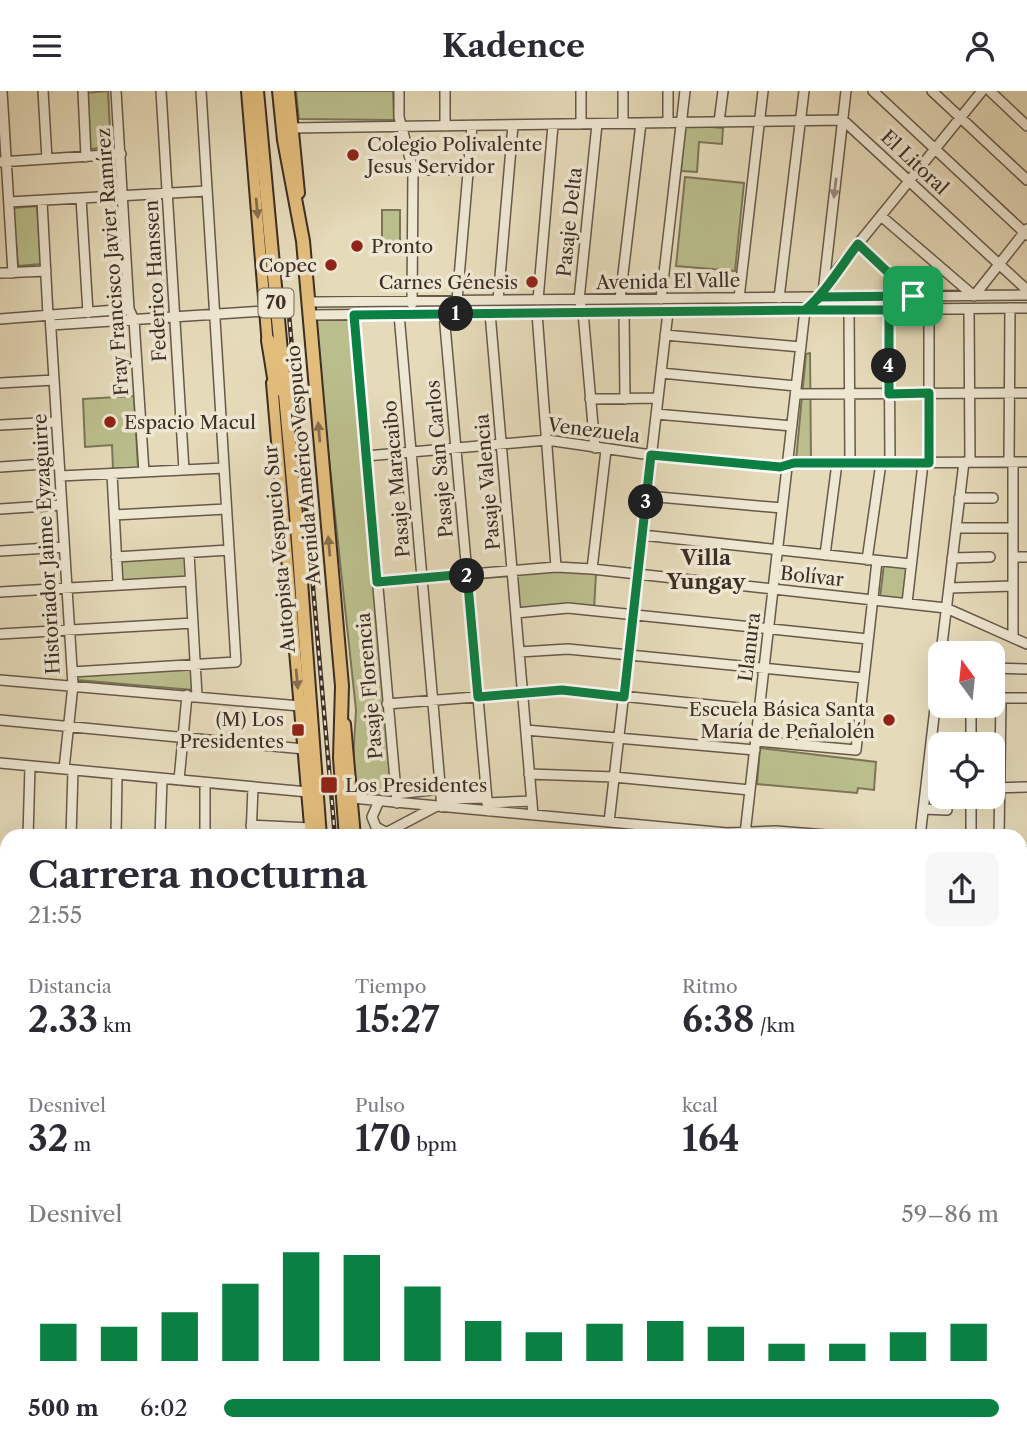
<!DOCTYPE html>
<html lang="es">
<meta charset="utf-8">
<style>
:root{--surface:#fff;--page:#f7f7f7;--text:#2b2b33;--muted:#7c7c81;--accent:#0b8043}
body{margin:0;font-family:"Libre Caslon Text",serif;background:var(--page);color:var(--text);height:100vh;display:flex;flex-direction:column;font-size:26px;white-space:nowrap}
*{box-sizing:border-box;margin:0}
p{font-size:23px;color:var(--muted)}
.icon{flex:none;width:38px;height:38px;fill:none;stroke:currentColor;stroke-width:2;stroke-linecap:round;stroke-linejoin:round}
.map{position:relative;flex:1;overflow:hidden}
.panel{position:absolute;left:0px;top:738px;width:1027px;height:620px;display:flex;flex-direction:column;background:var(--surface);border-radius:21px 21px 0 0;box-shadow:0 7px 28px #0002}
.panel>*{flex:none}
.needle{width:46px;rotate:345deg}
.tools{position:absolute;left:928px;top:550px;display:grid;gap:14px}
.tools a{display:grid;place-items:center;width:77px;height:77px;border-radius:14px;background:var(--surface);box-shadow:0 7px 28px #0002;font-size:35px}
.pin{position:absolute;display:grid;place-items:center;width:60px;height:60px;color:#fff;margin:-30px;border-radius:14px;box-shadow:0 4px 10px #0006}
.km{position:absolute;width:35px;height:35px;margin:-18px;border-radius:50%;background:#222;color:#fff;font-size:19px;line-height:35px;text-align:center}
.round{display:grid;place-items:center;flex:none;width:74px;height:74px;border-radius:14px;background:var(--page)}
.head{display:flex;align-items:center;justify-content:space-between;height:119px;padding:0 28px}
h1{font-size:38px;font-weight:700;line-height:52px}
.figures{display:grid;grid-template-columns:repeat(3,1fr);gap:10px;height:119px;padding:7px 28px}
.figures div{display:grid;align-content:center}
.figures b{font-size:35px;font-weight:700}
.figures small{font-size:19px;font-weight:400}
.figures p{font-size:19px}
.chart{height:196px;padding:14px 28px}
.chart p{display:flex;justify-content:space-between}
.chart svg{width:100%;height:126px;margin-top:7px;stroke:var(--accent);stroke-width:6}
ul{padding:0 28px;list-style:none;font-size:23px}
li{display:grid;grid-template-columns:112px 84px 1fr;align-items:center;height:52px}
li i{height:18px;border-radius:9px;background:var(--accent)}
header{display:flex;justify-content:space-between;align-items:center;height:91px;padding:0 28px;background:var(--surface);font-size:32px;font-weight:700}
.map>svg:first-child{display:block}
</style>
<header><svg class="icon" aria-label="menu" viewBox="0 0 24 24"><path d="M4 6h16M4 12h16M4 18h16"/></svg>Kadence<svg class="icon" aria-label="person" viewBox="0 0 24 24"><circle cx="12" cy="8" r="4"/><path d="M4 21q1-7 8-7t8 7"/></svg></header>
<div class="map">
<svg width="1027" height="1358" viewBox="0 0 1027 1358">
<rect width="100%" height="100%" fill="#e5dab9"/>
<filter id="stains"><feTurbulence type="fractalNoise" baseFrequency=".00286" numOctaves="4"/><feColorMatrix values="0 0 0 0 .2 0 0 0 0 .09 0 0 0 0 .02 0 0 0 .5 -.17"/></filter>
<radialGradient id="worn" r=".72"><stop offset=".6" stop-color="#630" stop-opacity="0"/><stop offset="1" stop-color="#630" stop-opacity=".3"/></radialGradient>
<!-- green -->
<path fill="#babe8c" stroke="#7c7658" stroke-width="2" d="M108,0L111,57L88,58L85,2Z
M296,0H393L394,29L299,28Z
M685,34L723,37L722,53L699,51L697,81L681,80Z
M685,86L744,92L735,180L676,175Z
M37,115L41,173L18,175L13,117Z
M382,119H400V150H382Z
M314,228H352L394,708L358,703L353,671L356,619Z
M810,262L811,368L796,369L806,263Z
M134,305L138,376L113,378L112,354L85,356L83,308Z
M187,464L188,488L120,493L119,467Z
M884,473L908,477L906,509L880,507Z
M559,479L596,482L594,519L519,521L514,483Z
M192,577L193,599L77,589V584Z
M760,657L876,671L874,699L858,697L857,702L757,693Z"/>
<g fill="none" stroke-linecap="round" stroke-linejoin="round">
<!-- stream -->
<path stroke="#75817f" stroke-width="2" d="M1020,1235L1027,1236"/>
<!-- minor casing -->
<g stroke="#67594a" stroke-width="12">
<path id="minor" d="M2,0L13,182
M43,0L47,68
M83,0L86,66
M116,0L129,218L134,229L144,381
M161,0L184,379
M399,0V26L413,79L412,213
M668,0V32
M873,0L1027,144
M932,0L1027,89
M990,0L1027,35
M719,31L723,0
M623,32V0
M581,33V0
M445,35V0
M292,37L843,29L1027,199
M0,71L121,63
M413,79H468
M81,107L88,222
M42,110L48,224
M9,111L207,100
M881,125L974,205
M858,153L913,205
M0,182L46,180
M824,193L846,0
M974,205L1027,138
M739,207L763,0
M779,207L804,0
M620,208L641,32
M661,208L685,0
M498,209L513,34
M538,209L553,34
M457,210L472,35
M309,211L1027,204
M969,218L970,371
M849,219L850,372
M889,219L890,372
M624,221L625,308
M490,222L533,724
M537,222L556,476
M399,223L442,716
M444,223L488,720
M50,224L73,594L64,678
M310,224L1027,217
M354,224L397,712
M0,228L129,218
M51,234L265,220
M665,244L801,256
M661,282L796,295
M0,292L54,289
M796,303L1027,302
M590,308L658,307
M656,323L792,335
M0,334L56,331
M595,357L583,221L579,209L597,33
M366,365L547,349L651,364L781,376L794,372L1027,371
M1009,371L1010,217
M1013,371V547
M929,372V218
M0,376L59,372
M112,383L118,494
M60,385L224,377
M647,405L782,417
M959,407H993
M0,418L61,414
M114,424L226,418
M956,437H1013
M642,444L911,473
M0,460L64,456
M189,462L197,605
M825,464L837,372
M116,466L229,459
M1013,466H1027
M952,467L990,466
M867,469L881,372
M592,478L606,359
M377,491L556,476L592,478L946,517L1027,553
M949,497L1013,495
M0,501L190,490
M907,512L923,372
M516,522L568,517L868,548
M0,543L193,532
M519,561L568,558L864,587
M941,562L964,371
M992,577L1027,578
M72,581L236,571L201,0
M0,589L300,615
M992,607H1027
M387,613L562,599L759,619
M971,614V653
M0,629L304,658
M526,639L755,659
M756,650L856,659L877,470
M931,653H971
M0,672L308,701
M529,683L614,686L750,699
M927,687L940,688
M179,689L187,604
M992,697L1027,696
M396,703L440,698
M352,707L727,742L776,740L851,746
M441,708L487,707
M379,710L372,726L376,736L385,741
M487,712L532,710
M923,718L947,719
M609,731L668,221
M251,734L311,737
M745,743L805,219L820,206L824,195L982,0
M28,746L30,675
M71,746L73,679
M116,746L117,683
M160,746L162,688
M205,746V692
M251,746L253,696
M378,746L435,716
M920,746L940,574
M971,746V705
M999,746L1001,607
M1020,760L1027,761
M0,768L7,773
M0,780L7,786
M1020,809H1027
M0,854H7
M1020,920H1027
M0,970H7
M0,979H7
M1020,1079L1027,1074
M0,1097H7
M0,1105H7
M1020,1132L1027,1133
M1020,1143L1027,1144
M1020,1223H1027
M0,1224H7
M0,1232H7
M1020,1269L1027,1270
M0,1350H7
M62,1351L119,1352
M167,1351L170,1354L306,1355
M664,1351L669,1358
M677,1351L681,1358
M794,1351L797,1358
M857,1351L861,1358
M865,1351L866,1358
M914,1351V1358
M960,1351V1358
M1011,1351V1358"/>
</g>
<!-- major casing -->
<g stroke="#3d2e25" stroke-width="14">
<path id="major" d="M247,0L268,255
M289,0L299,102
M272,292L311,746
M345,633L355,746
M364,1351L365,1358
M408,1351L409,1358"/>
</g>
<!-- highway casing -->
<g stroke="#3d2e25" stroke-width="16">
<path id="highway" d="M257,0L296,423L320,746
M279,0L284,49L303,150L342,595L340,667L346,746
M268,249L276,299
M375,1351L376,1358
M397,1351V1358"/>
</g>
<!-- minor -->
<use href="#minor" stroke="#eee7d2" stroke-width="9"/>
<!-- major -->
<use href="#major" stroke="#e2bd7c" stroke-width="10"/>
<!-- highway -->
<use href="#highway" stroke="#e2bd7c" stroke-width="12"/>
<!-- rail casing -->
<g stroke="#3d2e25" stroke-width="4.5">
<path id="rail" d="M287,201L335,746
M387,1351L388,1358"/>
</g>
<!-- rail -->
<use href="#rail" stroke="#eee7d2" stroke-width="2" stroke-dasharray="5" stroke-linecap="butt"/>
</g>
<!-- one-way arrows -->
<defs><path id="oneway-solid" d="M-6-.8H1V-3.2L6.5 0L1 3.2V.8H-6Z" transform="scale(1.75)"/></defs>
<use fill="#968a7c" href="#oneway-solid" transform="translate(835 97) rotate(97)"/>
<g fill="#876e4c">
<use href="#oneway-solid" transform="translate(257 117) rotate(85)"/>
<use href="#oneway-solid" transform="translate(319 341) rotate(-95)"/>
<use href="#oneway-solid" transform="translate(329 455) rotate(-95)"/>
<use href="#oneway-solid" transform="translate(297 588) rotate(85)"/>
</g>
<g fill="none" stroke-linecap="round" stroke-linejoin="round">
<!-- route casing -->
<g stroke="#fff" stroke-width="14">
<path id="route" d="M913,205L820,206L805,219L354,224L377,491L467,483L478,606L562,599L624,606L651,364L780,376L794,372H929V302L889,303V219H805C826,201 841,175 858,153L913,205"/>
</g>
<!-- route -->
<use href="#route" stroke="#0b8043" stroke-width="9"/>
</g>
<!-- markers -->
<g fill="#8f2418" stroke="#eee7d2" stroke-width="2.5">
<circle cx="353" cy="64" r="7"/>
<circle cx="357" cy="155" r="7"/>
<circle cx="331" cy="174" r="7"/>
<circle cx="532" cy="191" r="7"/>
<circle cx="110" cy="331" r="7"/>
<circle cx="889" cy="629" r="7"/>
<rect x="291" y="632" width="14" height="14" rx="3.5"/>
<rect x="320" y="685" width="18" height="18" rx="3.5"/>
</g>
<g text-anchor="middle" stroke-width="7" stroke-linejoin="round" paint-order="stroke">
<!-- shield labels -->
<rect fill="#eee7d2" stroke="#726659" stroke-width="2" x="258.5" y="197.5" width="35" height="29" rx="5"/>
<g font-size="18" font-weight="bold" fill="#3d2e25">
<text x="276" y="218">70</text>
</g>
<!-- poi labels -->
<g font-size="19" fill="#3d2e25" stroke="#eee7d2" text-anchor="start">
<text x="367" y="60">Colegio Polivalente<tspan x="367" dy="22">Jesus Servidor</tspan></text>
<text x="371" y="162">Pronto</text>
<text x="317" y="181" text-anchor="end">Copec</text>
<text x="518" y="198" text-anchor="end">Carnes Génesis</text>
<text x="124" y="338">Espacio Macul</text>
<text x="875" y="625" text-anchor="end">Escuela Básica Santa<tspan x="875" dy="22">María de Peñalolén</tspan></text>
<text x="284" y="635" text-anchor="end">(M) Los<tspan x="284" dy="22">Presidentes</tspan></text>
<text x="345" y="701">Los Presidentes</text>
</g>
<!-- street labels -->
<g font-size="19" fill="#3d2e25" stroke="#eee7d2">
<text transform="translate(915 71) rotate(43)" y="7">El Litoral</text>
<text transform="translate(569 131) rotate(-84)" y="7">Pasaje Delta</text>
<text transform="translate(112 171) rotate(-94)" y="7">Fray Francisco Javier Ramírez</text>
<text transform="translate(155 190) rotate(-93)" y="7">Federico Hanssen</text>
<text transform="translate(668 190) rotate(-1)" y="7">Avenida El Valle</text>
<text transform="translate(594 339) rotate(7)" y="7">Venezuela</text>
<text transform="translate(439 368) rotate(-95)" y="7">Pasaje San Carlos</text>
<text transform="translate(303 374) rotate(-95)" y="7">Avenida Américo Vespucio</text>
<text transform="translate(396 388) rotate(-95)" y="7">Pasaje Maracaibo</text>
<text transform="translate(487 391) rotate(-95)" y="7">Pasaje Valencia</text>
<text transform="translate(46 453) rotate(-93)" y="7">Historiador Jaime Eyzaguirre</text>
<text transform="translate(279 458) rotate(-95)" y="7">Autopista Vespucio Sur</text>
<text transform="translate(812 485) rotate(6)" y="7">Bolívar</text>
<text transform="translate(749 556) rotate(-83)" y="7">Llanura</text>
<text transform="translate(369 595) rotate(-95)" y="7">Pasaje Florencia</text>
</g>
<!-- neighbourhood labels -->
<g font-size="21" font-weight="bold" fill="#3d2e25" stroke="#eee7d2">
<text x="706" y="474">Villa<tspan x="706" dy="24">Yungay</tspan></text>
</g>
</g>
<rect width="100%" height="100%" filter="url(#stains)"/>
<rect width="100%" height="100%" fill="url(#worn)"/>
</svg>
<div class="tools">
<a><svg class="needle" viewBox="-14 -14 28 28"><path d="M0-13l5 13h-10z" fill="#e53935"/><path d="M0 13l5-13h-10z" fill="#7c7c81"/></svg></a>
<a><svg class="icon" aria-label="locate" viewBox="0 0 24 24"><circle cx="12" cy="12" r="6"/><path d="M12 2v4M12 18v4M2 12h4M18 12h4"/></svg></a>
</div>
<div class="pin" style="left:913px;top:205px;background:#1e9e55"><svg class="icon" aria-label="arrive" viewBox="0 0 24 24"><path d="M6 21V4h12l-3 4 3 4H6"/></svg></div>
<b class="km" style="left:456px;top:223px">1</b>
<b class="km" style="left:467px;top:485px">2</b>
<b class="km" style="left:646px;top:411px">3</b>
<b class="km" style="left:889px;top:275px">4</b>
<section class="panel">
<div class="head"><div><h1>Carrera nocturna</h1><p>21:55</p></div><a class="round"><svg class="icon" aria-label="share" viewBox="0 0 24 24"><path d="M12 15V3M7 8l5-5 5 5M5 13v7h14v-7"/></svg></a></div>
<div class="figures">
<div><p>Distancia</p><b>2.33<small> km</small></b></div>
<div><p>Tiempo</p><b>15:27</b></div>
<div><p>Ritmo</p><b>6:38<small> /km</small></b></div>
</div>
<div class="figures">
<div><p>Desnivel</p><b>32<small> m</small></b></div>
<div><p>Pulso</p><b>170<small> bpm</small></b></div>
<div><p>kcal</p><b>164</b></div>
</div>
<div class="chart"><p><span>Desnivel</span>59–86 m</p>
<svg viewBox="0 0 160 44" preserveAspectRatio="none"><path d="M5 44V31M15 44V32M25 44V27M35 44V17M45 44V6M55 44V7M65 44V18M75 44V30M85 44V34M95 44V31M105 44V30M115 44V32M125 44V38M135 44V38M145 44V34M155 44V31"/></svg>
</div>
<ul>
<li><b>500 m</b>6:02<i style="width:100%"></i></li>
</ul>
</section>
</div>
